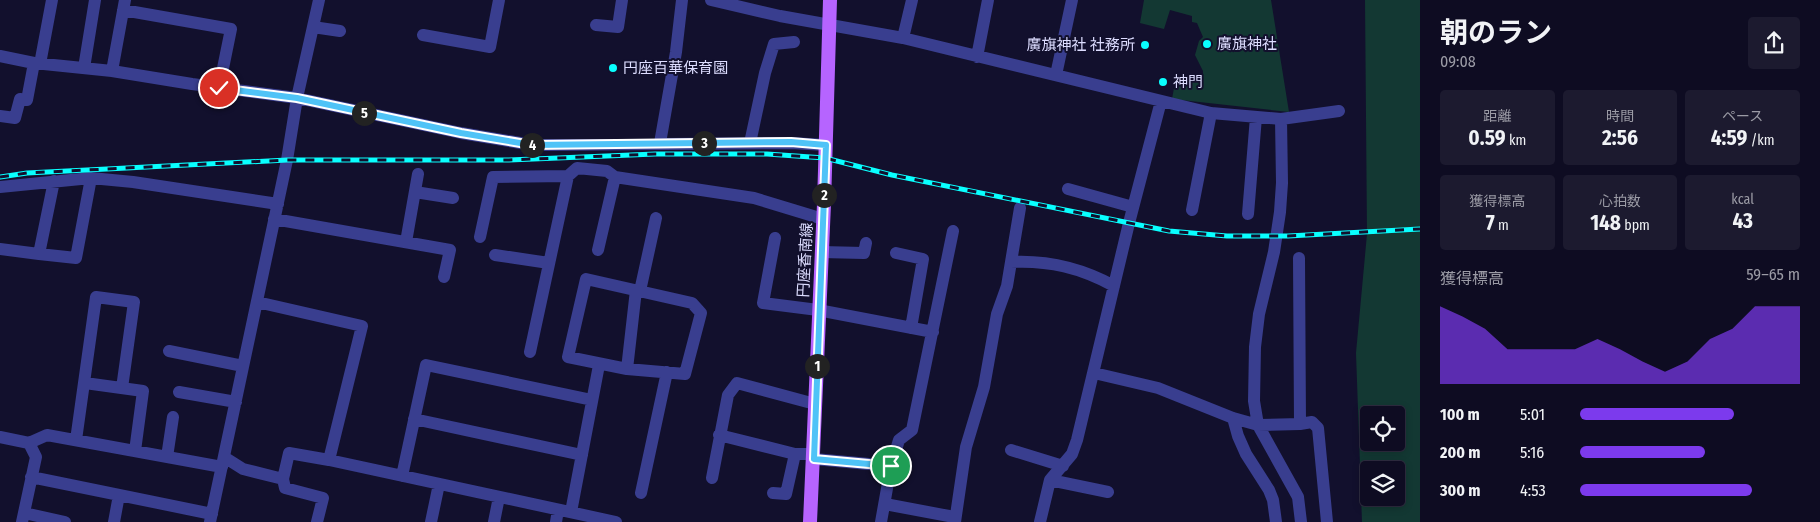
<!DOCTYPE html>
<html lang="ja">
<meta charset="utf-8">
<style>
:root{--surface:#0e0c22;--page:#1c1a2f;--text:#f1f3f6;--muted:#9b9ba5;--line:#2e2c40;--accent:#7c3aed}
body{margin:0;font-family:"Fira Sans Condensed","Noto Sans JP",sans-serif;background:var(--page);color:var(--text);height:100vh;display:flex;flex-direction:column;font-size:19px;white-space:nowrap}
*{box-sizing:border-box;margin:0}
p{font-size:16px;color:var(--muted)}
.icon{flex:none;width:28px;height:28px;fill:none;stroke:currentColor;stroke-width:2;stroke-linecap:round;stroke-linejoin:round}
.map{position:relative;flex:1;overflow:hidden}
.sheet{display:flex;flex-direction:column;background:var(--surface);width:400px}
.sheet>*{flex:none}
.controls{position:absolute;left:1360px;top:406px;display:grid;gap:10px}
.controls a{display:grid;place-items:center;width:45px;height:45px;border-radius:5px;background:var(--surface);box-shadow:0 2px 8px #0003,0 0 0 1px var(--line);font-size:25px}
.pin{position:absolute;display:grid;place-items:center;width:42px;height:42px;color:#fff;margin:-21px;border:2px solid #fff;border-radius:50%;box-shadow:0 1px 5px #0007}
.km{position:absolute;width:25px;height:25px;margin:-12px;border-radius:50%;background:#222;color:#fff;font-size:14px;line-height:25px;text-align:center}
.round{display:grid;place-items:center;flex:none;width:52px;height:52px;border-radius:5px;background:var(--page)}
.summary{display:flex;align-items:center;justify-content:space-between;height:85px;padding:0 20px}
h1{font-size:28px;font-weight:700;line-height:38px}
.metrics{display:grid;grid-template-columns:repeat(3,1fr);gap:8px;height:85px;padding:5px 20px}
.metrics div{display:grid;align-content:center;border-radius:5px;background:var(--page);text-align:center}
.metrics b{font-size:21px;font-weight:700}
.metrics small{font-size:14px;font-weight:400}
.metrics p{font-size:14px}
.chart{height:140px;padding:10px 20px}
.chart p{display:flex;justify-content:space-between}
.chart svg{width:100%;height:90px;margin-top:5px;fill:var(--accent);opacity:.7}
ul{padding:0 20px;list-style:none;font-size:16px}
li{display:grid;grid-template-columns:80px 60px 1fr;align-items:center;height:38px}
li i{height:12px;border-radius:6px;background:var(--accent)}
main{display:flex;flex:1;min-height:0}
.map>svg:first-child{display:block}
</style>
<main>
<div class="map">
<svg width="1420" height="522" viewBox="0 0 1420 522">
<rect width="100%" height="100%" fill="#12102d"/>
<!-- green -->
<path fill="#133833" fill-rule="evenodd" d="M1144,0H1271L1289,112L1172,99L1174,88C1185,80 1190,77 1203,82V71L1195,55L1199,41L1203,37L1197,23L1192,22V16L1170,10L1164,29L1140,23Z
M1365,0H1420V522H1362L1356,353L1367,234ZM1369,415H1396V442H1369ZM1369,470H1396V498H1369Z"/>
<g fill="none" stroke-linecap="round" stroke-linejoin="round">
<!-- minor -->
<path stroke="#393e8f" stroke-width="12" d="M711,0L780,16L903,38L1211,113L1281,119L1339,111
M123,10L231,29L219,88
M596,25L618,27L622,0
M313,27L340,31
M423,35L490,47L499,0
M903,38L912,0
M0,56L34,63L112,71L192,84L297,98L461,133L532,145L791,143L826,145
M977,57L988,0
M40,64L52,0
M84,68L95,0
M112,71L125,0
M1056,75L1072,0
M0,116L15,118L20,99L27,100L34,63
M1281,119L1282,183L1280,212L1274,252L1259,314L1255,347L1254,401L1258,425L1298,497L1301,522
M660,143L676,52L682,0
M750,143L765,73L774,44L794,42
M0,187L91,178L133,182L278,204
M1068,189L1133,207
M415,192L453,198
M1192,210L1211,113
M1248,214L1256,117
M274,219L450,250L444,277
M480,237L493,177L568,176L577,168L607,171L615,177L754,198L823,219
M775,238L763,303L818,310L933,332
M406,242L418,174
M0,249L39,254L54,181
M598,250L615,177
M821,252L864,253L866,243
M896,253L923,259L911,328
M39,254L76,258L91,178
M495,255L549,263
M1011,262C1049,260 1081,268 1114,286
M586,279L692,303L701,313L685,374L627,369L568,357Z
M640,291L656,218
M257,302L362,326L329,460
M169,351L243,366
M530,352L568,176
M627,369L636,290
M1094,373L1158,388L1233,418L1258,425L1300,424L1299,258
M85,383L143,391L135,451
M179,392L236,402
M1233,418L1238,436L1246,454L1269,490L1273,500L1276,522
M414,419L582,455
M1300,424L1312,422L1318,428L1327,522
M719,435L795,454H814
M0,437L29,443L47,435L222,467
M76,440L96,297L134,302L122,388
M1011,450L1063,466
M167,457L173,417
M224,457L243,469L283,479L289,453L329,460L616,522
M814,459L891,466
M402,476L426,365L592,400
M31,477L212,514
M712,478L728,395L737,383L815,404
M283,479L285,488L323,498L317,522
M1050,480L1108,492
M641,493L667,372
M773,493L786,494L795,454
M885,504L949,516
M571,512L599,365
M24,513L65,522
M22,522L36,457L29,443
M114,522L119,495
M210,522L287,160L297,98L319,0
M431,522L439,484
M494,522L499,497
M556,522L558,510
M881,522L891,466L899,440L912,430L953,231
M955,522L966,447L984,387L997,314L1007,286L1020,208
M1040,522L1050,480L1072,454L1077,440L1129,223L1161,101"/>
<!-- primary -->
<path stroke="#b664ff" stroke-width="14" d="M810,522L824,204L830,0"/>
<!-- rail casing -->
<g stroke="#09ffff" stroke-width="5">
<path id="rail" d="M0,177L27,173L287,160H509L655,154H767L825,158L892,175L1169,231L1227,236H1288L1420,229"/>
</g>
<!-- rail -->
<use href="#rail" stroke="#12102d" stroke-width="3" stroke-dasharray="9" stroke-linecap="butt"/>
</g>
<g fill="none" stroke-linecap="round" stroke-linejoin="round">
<!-- route casing -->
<g stroke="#fff" stroke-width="10">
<path id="route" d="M219,88L297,98L461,133L532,145L791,142L826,145L814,459L891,466"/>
</g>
<!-- route -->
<use href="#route" stroke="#4fc3f7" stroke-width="6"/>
</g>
<!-- markers -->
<g fill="#09ffff" stroke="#12102d" stroke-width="2">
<circle cx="1207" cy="44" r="5"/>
<circle cx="1145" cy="45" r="5"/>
<circle cx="613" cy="68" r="5"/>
<circle cx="1163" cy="82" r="5"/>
</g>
<g text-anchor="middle" stroke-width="4" stroke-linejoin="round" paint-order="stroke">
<!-- poi labels -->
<g font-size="15" fill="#ddf" stroke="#12102d" text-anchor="start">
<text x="1217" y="49">廣旗神社</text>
<text x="1135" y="50" text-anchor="end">廣旗神社 社務所</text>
<text x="623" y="73">円座百華保育園</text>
<text x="1173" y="87">神門</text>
</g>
<!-- street labels -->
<g font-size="15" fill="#ddf" stroke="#12102d">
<text transform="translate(805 260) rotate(-87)" y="5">円座香南線</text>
</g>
</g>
</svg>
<div class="controls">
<a><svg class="icon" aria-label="locate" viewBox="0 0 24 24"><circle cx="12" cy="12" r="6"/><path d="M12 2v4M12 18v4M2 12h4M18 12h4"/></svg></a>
<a><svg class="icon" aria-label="layers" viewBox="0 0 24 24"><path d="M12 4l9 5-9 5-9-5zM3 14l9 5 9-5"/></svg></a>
</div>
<div class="pin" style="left:891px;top:466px;background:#1e9e55"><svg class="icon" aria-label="arrive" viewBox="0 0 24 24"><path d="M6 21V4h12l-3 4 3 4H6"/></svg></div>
<div class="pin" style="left:219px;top:88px;background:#d93025"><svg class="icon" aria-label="check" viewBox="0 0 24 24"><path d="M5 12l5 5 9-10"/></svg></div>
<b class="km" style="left:817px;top:366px">1</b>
<b class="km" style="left:824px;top:195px">2</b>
<b class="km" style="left:704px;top:143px">3</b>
<b class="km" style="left:532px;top:145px">4</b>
<b class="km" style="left:364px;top:113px">5</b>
</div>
<section class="sheet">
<div class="summary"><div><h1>朝のラン</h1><p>09:08</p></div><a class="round"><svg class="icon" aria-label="share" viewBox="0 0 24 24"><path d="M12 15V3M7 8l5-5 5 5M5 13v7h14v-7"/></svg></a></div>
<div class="metrics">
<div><p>距離</p><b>0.59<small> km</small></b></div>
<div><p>時間</p><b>2:56</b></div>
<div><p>ペース</p><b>4:59<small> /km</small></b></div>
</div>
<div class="metrics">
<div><p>獲得標高</p><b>7<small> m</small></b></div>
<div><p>心拍数</p><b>148<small> bpm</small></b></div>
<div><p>kcal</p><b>43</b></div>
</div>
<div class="chart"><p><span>獲得標高</span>59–65 m</p>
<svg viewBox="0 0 160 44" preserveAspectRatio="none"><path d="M0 44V6L10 11L20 17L30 27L40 27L50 27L60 27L70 22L80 27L90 33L100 38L110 33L120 22L130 17L140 6L150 6L160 6V44z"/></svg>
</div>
<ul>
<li><b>100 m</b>5:01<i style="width:70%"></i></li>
<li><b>200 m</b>5:16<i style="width:57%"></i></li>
<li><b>300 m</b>4:53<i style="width:78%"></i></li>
</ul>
</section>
</main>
